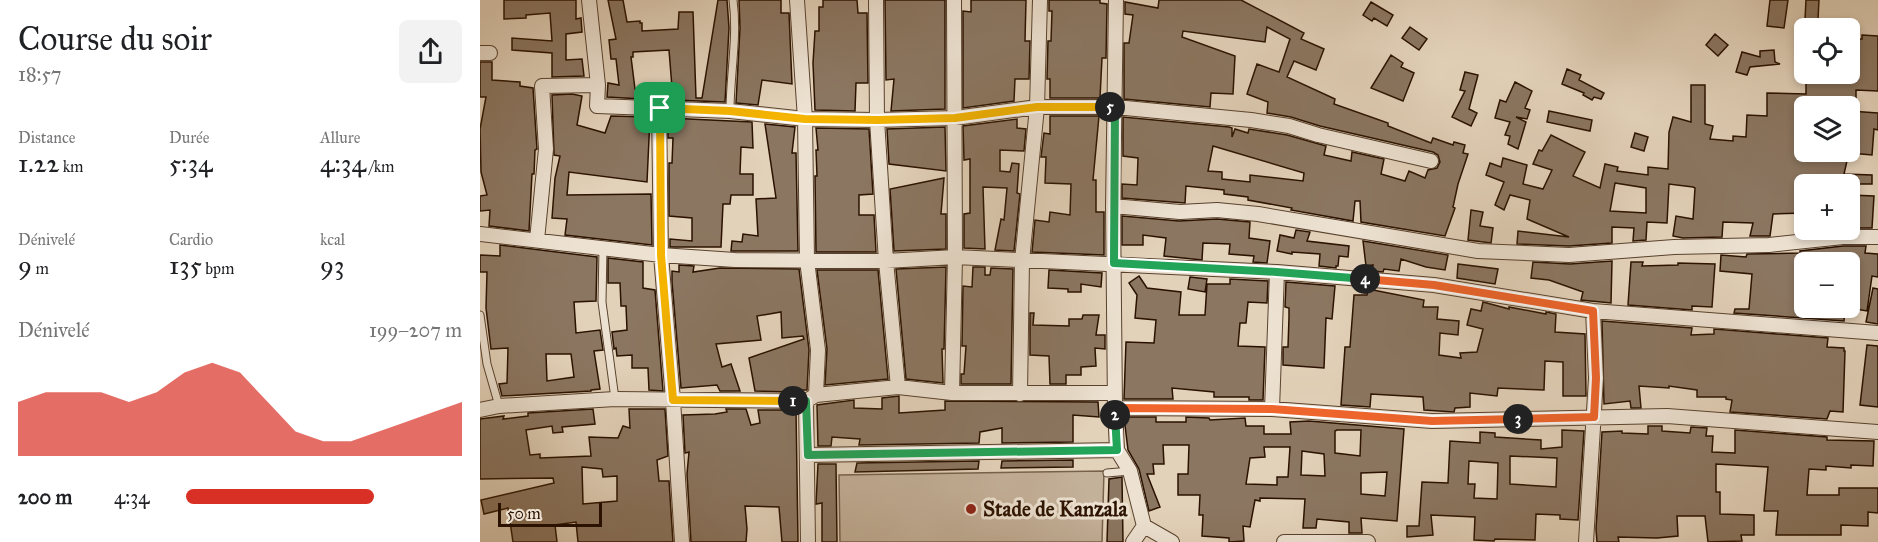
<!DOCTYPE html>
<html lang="fr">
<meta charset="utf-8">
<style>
:root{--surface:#fff;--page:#f2f2f2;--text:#202124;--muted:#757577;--accent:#d93025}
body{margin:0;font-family:"IM FELL Great Primer",serif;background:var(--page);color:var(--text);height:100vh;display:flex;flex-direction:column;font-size:22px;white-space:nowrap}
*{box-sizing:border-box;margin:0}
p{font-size:20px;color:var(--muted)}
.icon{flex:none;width:33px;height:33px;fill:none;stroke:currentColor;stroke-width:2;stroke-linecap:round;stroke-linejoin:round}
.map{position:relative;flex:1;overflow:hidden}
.details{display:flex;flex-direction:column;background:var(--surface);width:480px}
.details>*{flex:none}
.buttons{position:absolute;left:1314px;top:18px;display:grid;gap:12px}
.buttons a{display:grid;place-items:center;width:66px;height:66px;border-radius:9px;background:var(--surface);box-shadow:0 3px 9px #0003;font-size:30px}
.scale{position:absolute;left:18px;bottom:15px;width:104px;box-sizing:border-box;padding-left:6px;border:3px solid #2b1200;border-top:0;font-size:16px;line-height:21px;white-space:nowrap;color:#2b1200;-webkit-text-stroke:4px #ede2d2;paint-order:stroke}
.pin{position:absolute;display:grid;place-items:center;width:51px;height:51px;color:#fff;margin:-26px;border-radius:12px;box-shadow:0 3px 9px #0006}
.km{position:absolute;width:30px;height:30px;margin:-15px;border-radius:50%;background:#222;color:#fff;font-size:16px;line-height:30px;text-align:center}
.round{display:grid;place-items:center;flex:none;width:63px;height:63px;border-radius:9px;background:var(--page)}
.summary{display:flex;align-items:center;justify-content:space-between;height:102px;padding:0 18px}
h1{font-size:33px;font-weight:600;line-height:45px}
.metrics{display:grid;grid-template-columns:repeat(3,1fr);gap:9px;height:102px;padding:6px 18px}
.metrics div{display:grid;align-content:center}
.metrics b{font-size:26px;font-weight:600}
.metrics small{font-size:16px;font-weight:400}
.metrics p{font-size:16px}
.chart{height:168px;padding:12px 18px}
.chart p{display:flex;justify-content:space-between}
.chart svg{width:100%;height:108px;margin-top:6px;fill:var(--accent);opacity:.7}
ul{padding:0 18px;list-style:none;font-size:20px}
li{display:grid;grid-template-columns:96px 72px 1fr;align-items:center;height:45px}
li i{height:15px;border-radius:8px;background:var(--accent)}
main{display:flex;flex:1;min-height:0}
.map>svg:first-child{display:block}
</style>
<main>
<section class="details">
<div class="summary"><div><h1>Course du soir</h1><p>18:57</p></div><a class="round"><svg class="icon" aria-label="share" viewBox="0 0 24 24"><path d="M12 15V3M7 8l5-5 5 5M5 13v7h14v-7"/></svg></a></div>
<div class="metrics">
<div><p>Distance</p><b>1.22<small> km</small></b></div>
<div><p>Durée</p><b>5:34</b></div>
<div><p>Allure</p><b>4:34<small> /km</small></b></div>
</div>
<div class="metrics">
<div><p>Dénivelé</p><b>9<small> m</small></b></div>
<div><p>Cardio</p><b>135<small> bpm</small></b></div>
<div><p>kcal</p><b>93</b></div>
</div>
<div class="chart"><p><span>Dénivelé</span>199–207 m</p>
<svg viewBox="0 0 160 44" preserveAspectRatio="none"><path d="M0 44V22L10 18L20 18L30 18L40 22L50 18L60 10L70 6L80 10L90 22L100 34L110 38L120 38L130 34L140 30L150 26L160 22V44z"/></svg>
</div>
<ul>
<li><b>200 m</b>4:34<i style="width:68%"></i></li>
</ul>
</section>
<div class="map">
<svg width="1398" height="542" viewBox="0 0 1398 542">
<rect width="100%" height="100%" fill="#e3d2ba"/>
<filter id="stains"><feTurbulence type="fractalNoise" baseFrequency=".00333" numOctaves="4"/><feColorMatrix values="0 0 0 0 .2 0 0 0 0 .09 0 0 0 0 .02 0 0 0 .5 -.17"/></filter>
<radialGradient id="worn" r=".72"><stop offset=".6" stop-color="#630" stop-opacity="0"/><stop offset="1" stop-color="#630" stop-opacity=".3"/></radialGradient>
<!-- green -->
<path fill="#c4b19a" stroke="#78624d" stroke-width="1.5" d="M624,471L622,542H360L359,475Z"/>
<!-- building -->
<path fill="#8b7661" stroke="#2b1200" stroke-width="1.5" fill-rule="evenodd" d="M24,0H96V19L101,18L102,32L86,34V60L102,59L104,76L72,77V53L32,50V38L72,41L70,13L46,15V18L24,19Z
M128,0H143L147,22L160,21V23H162V31L198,29L199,12H213L216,98H222L238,0H247L249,28L245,102L193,100L189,50L153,52V57H151L155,89H161L162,99L127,97L128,83L139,85L136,59H131L129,40L136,39Z
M259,0H301V13H309L312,84L282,80L278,105L256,103L260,28Z
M343,0H377L378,13H387L388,83H376L375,111L335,110L333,63L335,31H339V7H343Z
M405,0H465V109L411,111L414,79L406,80Z
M491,0H546L545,41H550L549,79H535L534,101L483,108V11L491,12Z
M569,0H620V3L627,4L626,58H622L620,98H570V79H567L568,41H571L572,11H569Z
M679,0H761L824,33L821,39L844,49L836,70L814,61L807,77L855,99L854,104L908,123V126L951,143L953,138L973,145L974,142L985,145L983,153L988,154L978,184L973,207L975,208L965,236L881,222L880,201H875L873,221L811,210L812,208L768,200V197L744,194V190L706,186L705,203L642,198V184L657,185L658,158L643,156V117L749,127L752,128V137L755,129L768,133L769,129L807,135L846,146L844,155L871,161L872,152L904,159L901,174L925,181L929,171L945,178L948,170L957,168L960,162L958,155L953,152L840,126L811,117L787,113L788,102L767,94L777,64L799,72L810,39L787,27L785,42L703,31L702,37L755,56L753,94L731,93L730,107L644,99V43H649L653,15L645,14V2L678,8ZM733,146L824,173L823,181L770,175V182L742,179V172L728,171Z
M1290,0H1308L1304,28L1287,26Z
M1326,0H1339L1338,19H1325Z
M891,2L913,15L907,26L894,18L892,21L883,15Z
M930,27L947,39L939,50L922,38Z
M1235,34L1248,45L1238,56L1226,45Z
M1382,35L1398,36V91L1376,90V104L1324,105V126L1315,125L1316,152H1369L1364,174L1392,175V184H1324V213L1293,214L1290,236H1270L1273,223L1243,222L1242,237L1203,238L1193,236L1196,216L1213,219L1215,188L1213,187L1189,184L1187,223L1167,222L1166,240L1153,241L1154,228L1132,227V243L1089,246L1037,244L1038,231L1089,237L1047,219L1050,200L1030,195L1024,210L1015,205L1024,182L1006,175L1010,163L1021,167L1023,158L1047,165L1043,184L1063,189L1072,170L1053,164L1059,150L1062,151L1071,135L1105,152L1093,176L1120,188L1125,164L1138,167L1137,171L1168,175V167L1188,169L1189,132L1193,117L1211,122V85H1225V124L1233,126L1230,139L1253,141V136L1266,137L1267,115L1287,116V93L1326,94V77L1370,80V42H1374V39H1382ZM1135,183L1166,188V213L1130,211Z
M1294,50L1295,62L1300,64L1270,67L1267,75L1256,72L1262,52L1280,57V51Z
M911,55L923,63L921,67L934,73L923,101L891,88Z
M0,62H12V80L40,82V86L53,88L57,149L55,150L54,174H52L49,231L9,226L10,210L0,211V196L7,195L1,172L0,129L6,97H0Z
M1087,69L1101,75L1099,80L1124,93L1121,99L1114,97L1112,100L1103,95L1104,93L1082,84Z
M985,72L998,75L989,109L997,113L991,126L972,117L985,91L980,90Z
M1035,82L1052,91L1045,108L1050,110L1047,119L1036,117L1046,122L1038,149L1028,144L1030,136L1025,135L1030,122L1015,118L1020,100L1026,102Z
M92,94L102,96L97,125L125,133L131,116L170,117L167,182L89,172L87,195L171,194L172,245L85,235L87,219L72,218L75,178L80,156L74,155L72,95Z
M1069,111L1112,120L1110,131L1067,122Z
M1370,111L1398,113V130L1394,129L1392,155L1370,153Z
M570,116H619L613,180H616V212H624V255L552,252L555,220L569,222L570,212L590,215L591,184L565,183L566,157H561L564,133L570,134Z
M188,118L272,122L273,148L261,147L260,174H273V195H251L250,204H243L241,247H190V239L212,241V218L189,216V163H192L193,138H188Z
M537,119V128L546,129L544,151L520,150V171L530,172L532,163L539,164L537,193L540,194L534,251L515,250L521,219L524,220L527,188L503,187L505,249L484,248V214L490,213V159L484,160L483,126Z
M285,124L315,127L312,153H316L318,251H251L252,241L262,242L263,234L278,236L276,199L296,198Z
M465,127L466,171L409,164L407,129Z
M336,128L389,129L393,194L379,195V215H394L396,252H336L335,176H337L336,150H338Z
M1155,133L1168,137L1164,151L1151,147Z
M464,178L461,214H466V249L414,251L410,189Z
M1370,195L1394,196L1392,228H1370Z
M991,210L1003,212L1000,226L1013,228L1011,243L988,240Z
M642,216L699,221L737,219L770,222L769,238L790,241L787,263L773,262L774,256L749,254L750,244L723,243L722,260L684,256L686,238L663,235V245H642Z
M816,230L830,232L827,241L869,246L868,257L859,256L858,266H856V268L839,266L840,254L812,252V254L797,251L800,235L814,238Z
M883,241L968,255L965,270L946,267L921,259L919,271L904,269L903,272L892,271L893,265L886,266Z
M20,245L117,257L116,301L94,302L96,333L120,330L123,350L114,351L120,389L111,390V391L22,396L19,384L27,383L28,348L11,349L6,308L7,272H0V255L20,256ZM66,354H91L94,377L67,381Z
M1363,246H1386L1385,253L1398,254V277L1392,276L1387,311L1370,308V262H1324V308H1365L1364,321L1254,313L1255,309H1269L1272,274L1240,271L1241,255L1266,257L1267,254L1320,253V251Z
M128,258L163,262V288L175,290L183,391L169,390L168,368H152V355L137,356L136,348L134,349L132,332L147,330L146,306H141L140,283H128Z
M1132,261L1131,303L1101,300L1103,292L1069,280L1051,278L1053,262L1090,264Z
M1151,262H1163L1162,266L1198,265V263L1235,264L1232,307L1212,306V310L1148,305Z
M978,264L1018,269L1015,284L977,278Z
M199,265L214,266L213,272L240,268L319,269L329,350L327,390H313L314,392L275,391L269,358L324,339L323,336L302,338L301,312L277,316L281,340L236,344L242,367L251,364L260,391H240L237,385L201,388L192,282V271L199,272Z
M466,267L464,349H462L463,383L426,379L416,269Z
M493,267H505V275H510L511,268L533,269L531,384H481V374H484L486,346H482L483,286L492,287Z
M337,270H398L408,379L345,385L347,349Z
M569,270L622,273L621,287L601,284V292H588V289L568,288Z
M659,276L667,288L701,292L699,315H725L727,284H750V279L788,281L787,303L768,302L766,323H760L758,346L785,347L783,400H769V397H734V392L692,388L693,399H644L646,342L674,343L676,320L655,318L657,295L649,283Z
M710,277L727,279L725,292L708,289Z
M806,282L855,286L852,319L846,318L844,368L803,365V347H808L809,317V308L805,307Z
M1393,288L1398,289V324L1386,322Z
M888,289L944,300L943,307H958L957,319L979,321L978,335L960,333L959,355L981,358L980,353L997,352L1003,329L987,325L991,309L1001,311L1003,302L1029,309V307L1066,314V312L1076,314L1075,332L1105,334L1106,396H1083V362L1065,361L1064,390L1018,388L1017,396L990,393V407L975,408L974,412L944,410L943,397L891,394L890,407L861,405L865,347H870L874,295H887Z
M550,313H554L553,325L589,326V319H602L603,315H619L616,335H625V349L615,348L616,366L601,367V375H586V384H570L569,356L550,355Z
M1122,321L1212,328L1211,335L1234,334V329L1348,338L1347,347L1364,348V351H1365L1363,412L1350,411L1347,419L1250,412L1252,400L1246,399V397H1217V390L1189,386V388L1159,386L1161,408H1151L1150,401L1124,404Z
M1387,345L1398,346V407L1380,405Z
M419,396V413L465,410V401L618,402L619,417L593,415V442L522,443V428L500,432L499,443L379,445L380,439L352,437L351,446H338L337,405L374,400V408L402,409V398Z
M113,409L115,424L82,427L83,432L73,433L72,426L46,430L50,455L60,454V458L111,456L109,437L138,438L143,426L150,428L149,409H185L188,456L177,460L179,481H189L193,542H98L96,522L75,525L77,542H33L28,508L4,514L1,500L74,483L73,478L0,479V419L24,416L23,419L48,416V413ZM102,467L122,469L123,477L137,476V501L103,504Z
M246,409H266L271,425L280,423L278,410H316L318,542H302L299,507L265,506L267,529L266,542H211L207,474L209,452L205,453L203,415L235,414L247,412Z
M644,417H676V422H706V417L729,418L730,420L765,418L766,426H784V434H811L810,422L829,421L924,429L917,521L881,518L882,533H869V522L837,519L836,528H823L825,499L780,498V501L775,500L770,527L763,526L764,541L749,542V538L722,536L723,515H719L720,495H698V474H708L709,445H683L684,464H673L674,474H667L680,507L669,511L659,469L648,450ZM857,430H881L880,456L855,453V431ZM784,447H810L808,477H797V485L766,484L770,458L785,457ZM822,451L844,454L845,476L821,475ZM907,472L905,496L881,494V473Z
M1168,426H1182V431L1210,433L1211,427L1227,428L1226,436H1233L1232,452L1255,453V430L1347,437V440L1394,441L1393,466L1371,465V468L1346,466V470L1329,469L1327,495H1359V488H1398V513L1388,512V526L1361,525V535H1296L1298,511H1284L1288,467L1236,464V492H1240V514L1274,515V535H1261L1262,541L1228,542L1225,516H1197L1198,536L1177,538L1138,537L1139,542H1117L1116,529L1122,432L1142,431V433L1168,434Z
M1082,430L1104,431L1098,520L1080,519V515L1056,514L1055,540L1015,539L1014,541L994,540L995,517L951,515L953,535L927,537V526H939L942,482L968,483L970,441L1000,443V432L1015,433V437L1061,440V449L1082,447ZM1030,456L1077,458L1076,487L1030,484ZM989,461L1018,463L1017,499L994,498L995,484H988Z
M593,460V467L521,468L522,461Z
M499,461L498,469L375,472L377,463Z
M338,464H356L357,542H342V503L336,504Z
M642,477L643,542H627L629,479Z"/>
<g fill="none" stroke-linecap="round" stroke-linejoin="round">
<!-- lane casing -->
<g stroke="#59422e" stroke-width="9">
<path id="lane" d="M250,111C250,74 258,37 253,0
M123,248L122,302L135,399
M0,315L7,364L19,406
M627,473L650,471"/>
</g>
<!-- street casing -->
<g stroke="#59422e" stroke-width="16">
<path id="street" d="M109,0L118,85L117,106L250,111L325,119L397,120L475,118L557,107H635L771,120L809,126L838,135L951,161
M317,0L325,119L327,260L338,350L336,395L326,401L328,542
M396,0L397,120L406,261L418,387
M636,0L633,206L635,408L637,450L650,471L664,526L692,542
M0,53H10
M179,108L181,255L193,400L202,542
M633,206L700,212L737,210L778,214L998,251L1089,255L1194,247L1289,245L1363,237H1398
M0,234L181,255L255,260L406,261L475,257L797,272L954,285L1113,311L1398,333
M57,240L66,149L62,86L118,85
M472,393L475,257L474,0
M540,394L542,261L557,107L560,0
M336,395L418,387L472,393H634
M635,408L792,409L952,421L1187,416L1398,432
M792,409L797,272
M0,410L19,406L135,399L326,401
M328,455L637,450
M653,542L664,526
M804,542H888
M1106,542L1116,378L1113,311"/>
</g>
<!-- lane -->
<use href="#lane" stroke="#ede2d2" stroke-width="7"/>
<!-- street -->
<use href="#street" stroke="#ede2d2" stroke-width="14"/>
</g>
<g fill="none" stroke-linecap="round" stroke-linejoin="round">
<!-- split-1 casing -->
<g stroke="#fff" stroke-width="12">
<path id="split-1" d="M180,108L181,255L193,400L313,401"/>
</g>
<!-- split-2 casing -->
<g stroke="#fff" stroke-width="12">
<path id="split-2" d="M313,401H326L328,455L637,450L635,415"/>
</g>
<!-- split-3 casing -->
<g stroke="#fff" stroke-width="12">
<path id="split-3" d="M635,415L634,408L792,409L952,421L1038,419"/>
</g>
<!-- split-4 casing -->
<g stroke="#fff" stroke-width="12">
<path id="split-4" d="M885,279L954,285L1113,311L1116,378L1114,417L1038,419"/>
</g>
<!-- split-5 casing -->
<g stroke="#fff" stroke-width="12">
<path id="split-5" d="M630,107H635L634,263L797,272L885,279"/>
</g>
<!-- split-6 casing -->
<g stroke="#fff" stroke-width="12">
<path id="split-6" d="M180,108L250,111L325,119L398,120L475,118L557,107H630"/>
</g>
<!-- split-1 -->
<use href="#split-1" stroke="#f5b400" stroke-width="8"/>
<!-- split-2 -->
<use href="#split-2" stroke="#22a559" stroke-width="8"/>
<!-- split-3 -->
<use href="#split-3" stroke="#f0652b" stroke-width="8"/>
<!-- split-4 -->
<use href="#split-4" stroke="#f0652b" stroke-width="8"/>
<!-- split-5 -->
<use href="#split-5" stroke="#22a559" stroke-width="8"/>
<!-- split-6 -->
<use href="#split-6" stroke="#f5b400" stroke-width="8"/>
</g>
<!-- markers -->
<circle fill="#8f2418" stroke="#ede2d2" stroke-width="2" cx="491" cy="509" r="6"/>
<g text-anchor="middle" stroke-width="6" stroke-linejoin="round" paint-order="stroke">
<!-- poi labels -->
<g font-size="21" font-weight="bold" fill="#2b1200" stroke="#ede2d2" text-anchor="start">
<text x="503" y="516">Stade de Kanzala</text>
</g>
</g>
<rect width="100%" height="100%" filter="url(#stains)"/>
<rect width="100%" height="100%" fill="url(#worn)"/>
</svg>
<div class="buttons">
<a><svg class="icon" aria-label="locate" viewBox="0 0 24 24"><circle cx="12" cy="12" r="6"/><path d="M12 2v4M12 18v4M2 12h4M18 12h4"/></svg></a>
<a><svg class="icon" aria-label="layers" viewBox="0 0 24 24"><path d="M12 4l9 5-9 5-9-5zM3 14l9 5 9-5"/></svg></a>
<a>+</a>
<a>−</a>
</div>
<div class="scale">50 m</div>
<div class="pin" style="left:180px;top:108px;background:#1e9e55"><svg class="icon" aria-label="arrive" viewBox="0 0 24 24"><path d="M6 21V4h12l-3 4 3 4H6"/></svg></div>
<b class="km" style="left:313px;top:401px">1</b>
<b class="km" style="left:635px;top:415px">2</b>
<b class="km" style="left:1038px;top:419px">3</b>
<b class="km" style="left:885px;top:279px">4</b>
<b class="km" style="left:630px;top:107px">5</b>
</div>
</main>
